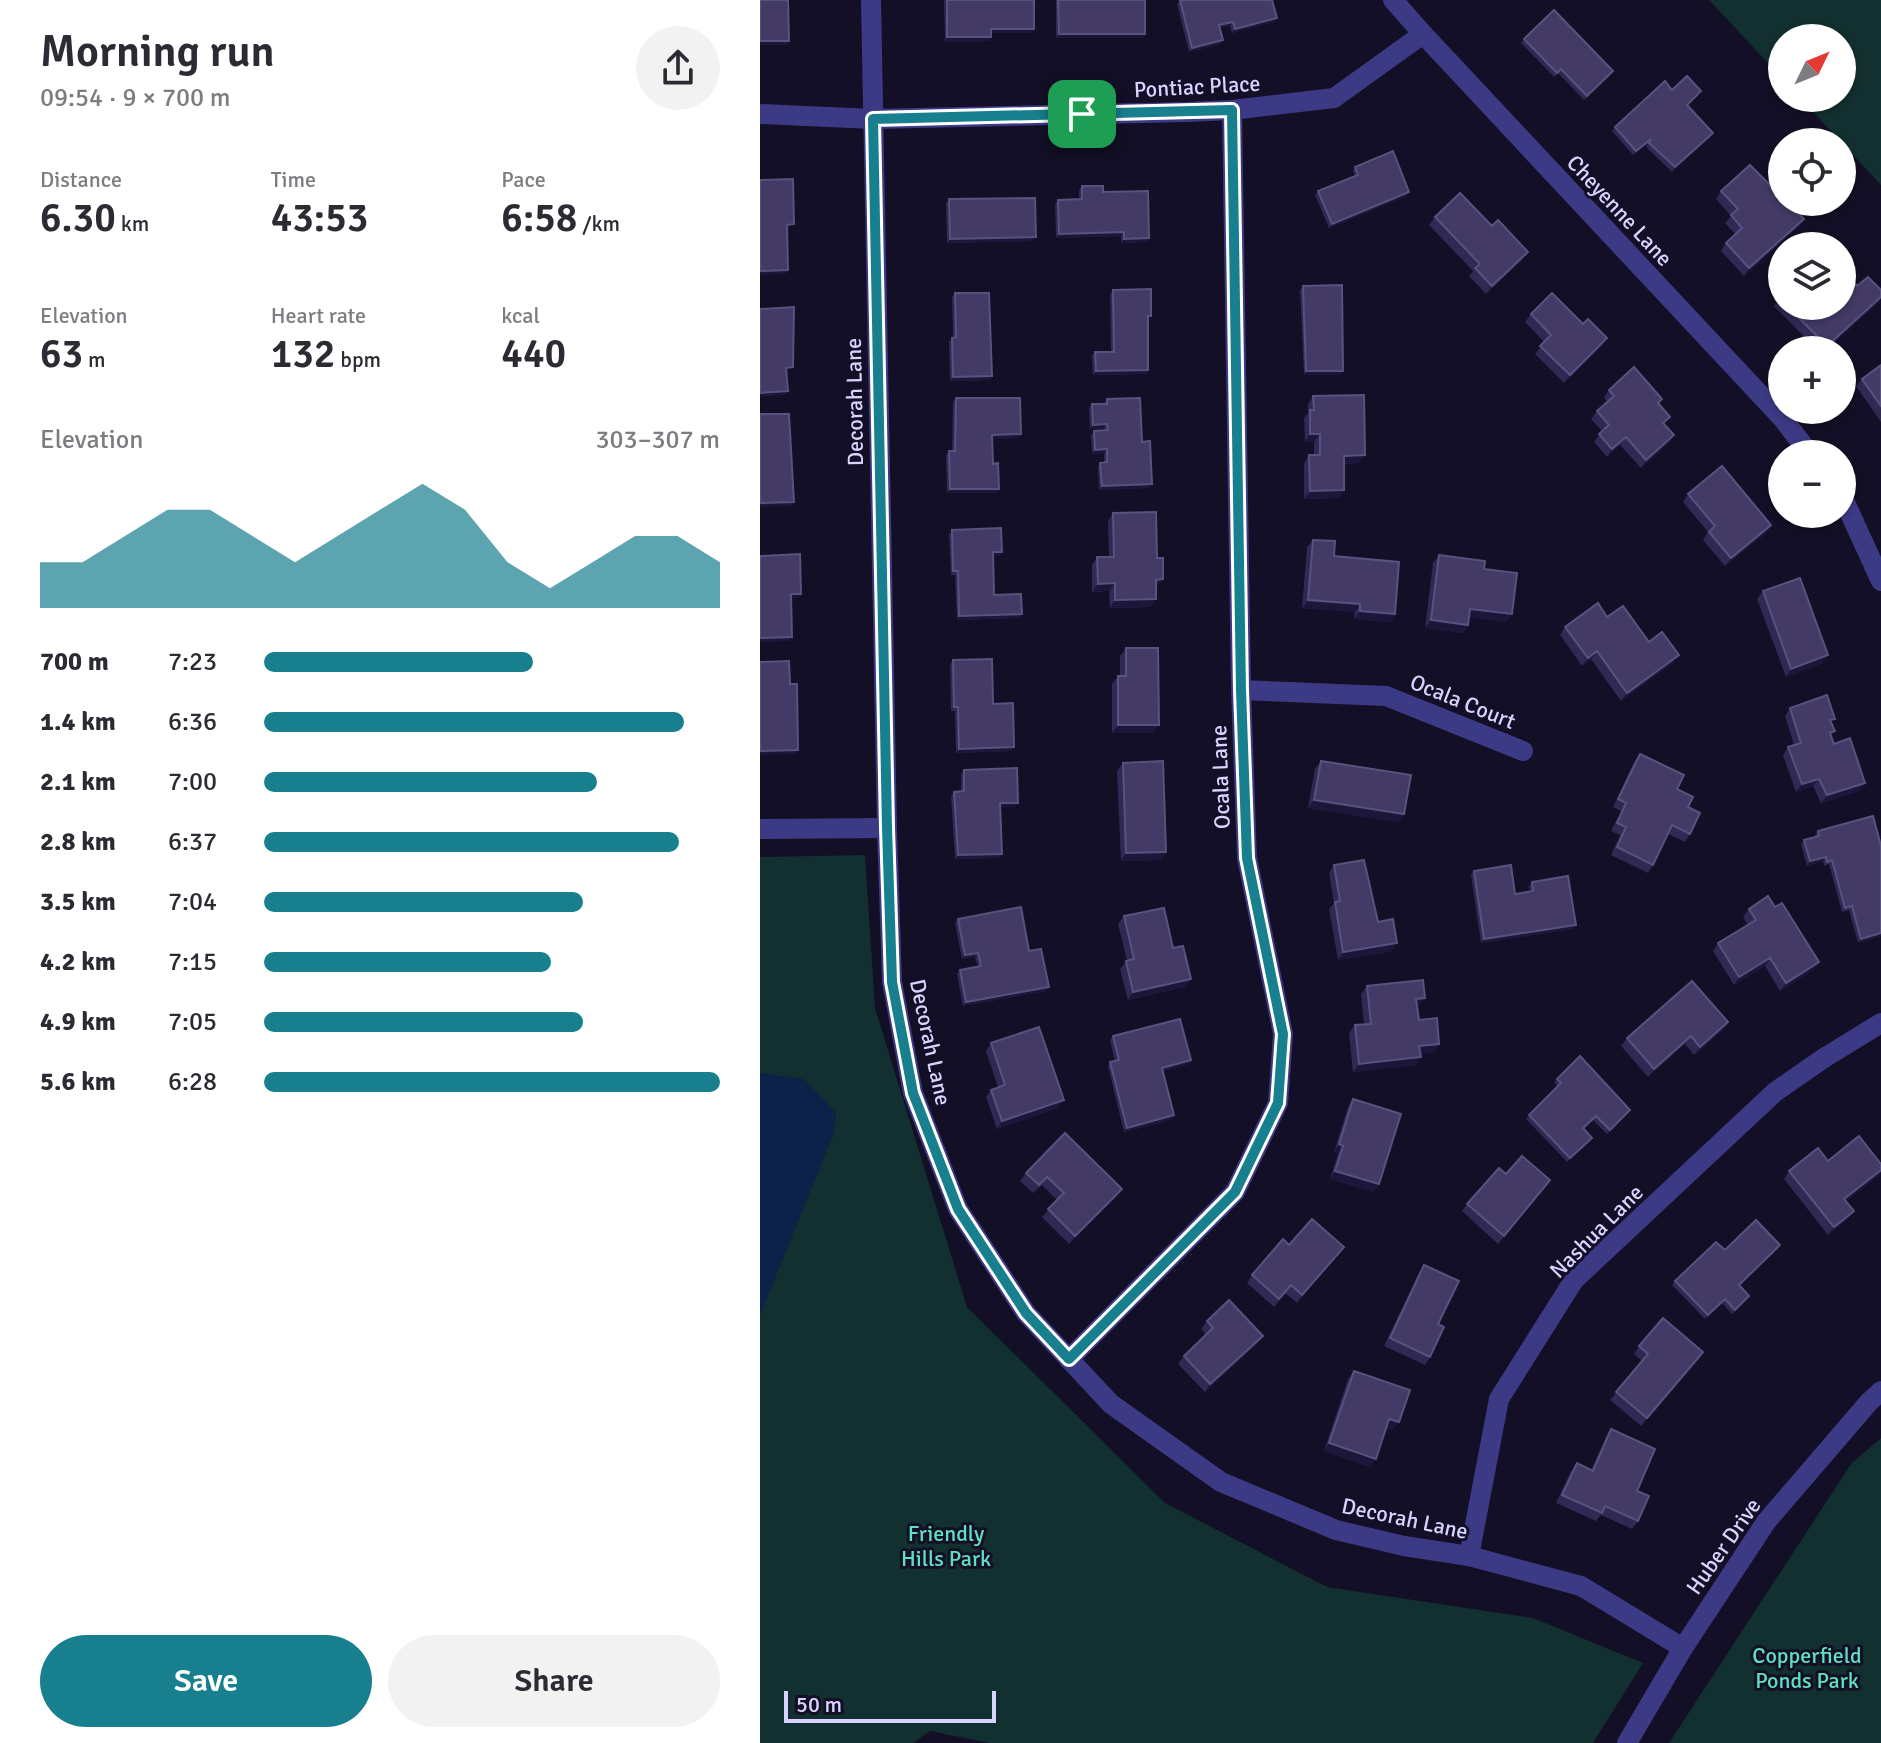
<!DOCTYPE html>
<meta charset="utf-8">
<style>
:root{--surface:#fff;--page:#f2f2f3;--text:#2b2b33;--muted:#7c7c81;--accent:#187f8f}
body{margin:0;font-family:Signika,sans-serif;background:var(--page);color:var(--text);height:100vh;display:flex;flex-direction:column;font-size:30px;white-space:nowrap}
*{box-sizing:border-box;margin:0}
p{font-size:26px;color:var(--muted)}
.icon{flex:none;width:44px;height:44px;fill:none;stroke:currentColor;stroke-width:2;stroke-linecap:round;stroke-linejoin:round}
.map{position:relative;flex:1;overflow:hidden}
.sheet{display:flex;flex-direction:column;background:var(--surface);width:760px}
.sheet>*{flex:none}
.needle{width:52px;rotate:47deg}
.fabs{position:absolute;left:1008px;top:24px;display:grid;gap:16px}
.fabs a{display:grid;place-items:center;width:88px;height:88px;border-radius:50%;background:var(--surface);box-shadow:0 2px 6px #0004;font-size:40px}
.scale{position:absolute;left:24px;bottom:20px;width:212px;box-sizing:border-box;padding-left:8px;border:4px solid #d9d4ff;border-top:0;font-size:22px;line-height:28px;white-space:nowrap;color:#d9d4ff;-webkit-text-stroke:6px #130f26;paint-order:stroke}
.pin{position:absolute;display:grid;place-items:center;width:68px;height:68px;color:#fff;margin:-34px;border-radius:16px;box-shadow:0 4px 12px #0006}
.round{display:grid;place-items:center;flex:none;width:84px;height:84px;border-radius:42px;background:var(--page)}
.headline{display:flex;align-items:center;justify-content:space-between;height:136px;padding:0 40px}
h1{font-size:44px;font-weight:600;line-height:60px}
.stats{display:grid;grid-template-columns:repeat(3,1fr);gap:12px;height:136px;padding:8px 40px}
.stats div{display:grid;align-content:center}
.stats b{font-size:40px;font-weight:600}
.stats small{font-size:22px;font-weight:400}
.stats p{font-size:22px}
.chart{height:224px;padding:16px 40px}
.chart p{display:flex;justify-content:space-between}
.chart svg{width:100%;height:144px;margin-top:8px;fill:var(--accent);opacity:.7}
.cta{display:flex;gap:16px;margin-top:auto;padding:16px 40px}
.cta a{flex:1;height:92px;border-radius:48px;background:var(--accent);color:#fff;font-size:32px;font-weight:600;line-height:92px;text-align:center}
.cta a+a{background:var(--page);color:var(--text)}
ul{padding:0 40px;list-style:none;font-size:26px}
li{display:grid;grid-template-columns:128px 96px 1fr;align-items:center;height:60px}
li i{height:20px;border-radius:10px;background:var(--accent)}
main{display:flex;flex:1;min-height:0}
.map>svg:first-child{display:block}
</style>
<main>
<section class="sheet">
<div class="headline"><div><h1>Morning run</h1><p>09:54 · 9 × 700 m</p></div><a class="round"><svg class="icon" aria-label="share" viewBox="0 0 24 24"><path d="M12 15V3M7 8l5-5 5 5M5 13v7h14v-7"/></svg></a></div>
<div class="stats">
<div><p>Distance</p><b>6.30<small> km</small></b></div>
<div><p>Time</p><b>43:53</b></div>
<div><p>Pace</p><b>6:58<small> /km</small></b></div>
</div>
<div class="stats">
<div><p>Elevation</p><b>63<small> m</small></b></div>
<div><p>Heart rate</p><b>132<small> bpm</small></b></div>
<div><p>kcal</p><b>440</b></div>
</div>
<div class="chart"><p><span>Elevation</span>303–307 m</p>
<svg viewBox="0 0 160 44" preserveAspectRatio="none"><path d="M0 44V30L10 30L20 22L30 14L40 14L50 22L60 30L70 22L80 14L90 6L100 14L110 30L120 38L130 30L140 22L150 22L160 30V44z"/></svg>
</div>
<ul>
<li><b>700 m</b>7:23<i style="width:59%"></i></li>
<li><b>1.4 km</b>6:36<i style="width:92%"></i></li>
<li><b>2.1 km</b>7:00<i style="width:73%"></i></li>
<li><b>2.8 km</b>6:37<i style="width:91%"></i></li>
<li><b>3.5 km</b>7:04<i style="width:70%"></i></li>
<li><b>4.2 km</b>7:15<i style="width:63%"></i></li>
<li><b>4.9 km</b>7:05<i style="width:70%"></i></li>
<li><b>5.6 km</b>6:28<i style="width:100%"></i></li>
</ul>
<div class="cta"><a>Save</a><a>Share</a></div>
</section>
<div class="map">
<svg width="1121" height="1743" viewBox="0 0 1121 1743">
<rect width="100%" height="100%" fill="#130f26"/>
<!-- green -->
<path fill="#12302f" d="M949,0H1121V185L1040,98H1082V38H1022V78Z
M105,855L115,1008L207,1307L405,1503L567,1587L773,1618L883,1663L833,1743H230L170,1731L153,1743H0V857Z
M1121,1438V1743H909L1091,1464Z"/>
<!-- water -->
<path fill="#0c2248" d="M0,1073L44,1079L76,1113L74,1133L0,1315Z"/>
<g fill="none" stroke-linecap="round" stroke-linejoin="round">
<!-- minor -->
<path stroke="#3d3a85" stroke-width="20" d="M633,0L663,34L1023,419L1050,454
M0,114L113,119L427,112L472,110L574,98L663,34
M1082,496L1121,581
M481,690L626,696L763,751
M0,829L127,828
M309,1359L475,1192L518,1103L523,1034L487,858L481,690L472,110
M709,1556L739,1399L814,1280L1015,1092L1064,1058L1121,1023"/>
<!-- tertiary -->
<path stroke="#3d3a85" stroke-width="20" d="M111,0L127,828L132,982L153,1093L198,1209L266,1313L351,1404L461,1482L576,1530L644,1546L709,1556L821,1586L923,1648
M867,1743L923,1648L1006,1522L1109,1402L1121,1391"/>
</g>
<!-- wall -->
<path fill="#312854" d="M184,0H274V29L272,33H231L229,41L185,42Z
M296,0H385V34L382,38H296Z
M420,0L517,18L514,22L472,33L470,26L459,28L463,40L460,44L429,52L417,4Z
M764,39L850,75L824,100L798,73L794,77L761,43Z
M912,90L938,95L927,105L950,137L912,172L886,147L888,143L873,155L852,131L855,127Z
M595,167L646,196L569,228L555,195L558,191L595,176L593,171Z
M322,186L343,192L389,238L386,242L361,243V236L296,238L295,204L298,200L319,199V190Z
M961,191L1038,227L984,276L961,251L966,243L976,235L965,223L971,216L956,199Z
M189,199L273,241L187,243L186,203Z
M675,217L762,260L726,294L709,276L713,271L669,225Z
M543,286L583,371L580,375H544L540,290Z
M1097,286L1119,302L1066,350H1057L1014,306L1022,296V306H1082Z
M353,290L389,320L388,370L386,374L333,375L332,356L335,352H351L350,294Z
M195,293L232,376L229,380L190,381L189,342L192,338L193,337L192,297Z
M771,314L823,324L842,346L804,383L775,354L784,342L765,322Z
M1121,365V422L1096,386L1102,379Z
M849,390L899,404L905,425L914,435L909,443L881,468L860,445L847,457L834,442L842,431L831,419L837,411L847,402L844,397Z
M553,396L599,463L584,464V490L579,498L544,499V463L549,455H554V442H545L544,418L548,413V404Z
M196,398L261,434L258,438L232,439L233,464L239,489L236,493H187L186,455L189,451H192L193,402Z
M347,399L382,442L389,488L339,490L338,467L340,463H344V454H332L331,435L334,431L345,430L344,428L330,429L329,408L332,404H344Z
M928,494L1006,533L965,566L943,540L948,532L923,502Z
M353,513L397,587H396L391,607L350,608L349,591L332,592V565L337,557H349L348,521Z
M192,530L242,552L239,556H233L234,595L262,614L259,618L197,620L195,575H191L189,534Z
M553,540L635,614L630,622L594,619L595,612L542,608L547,547Z
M679,555L724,569L746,622L709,617L708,625L703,633L665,628L673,563Z
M1003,591L1063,663L1026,677L997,599Z
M847,617L913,663L861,701L831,659L822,666L800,635L805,627Z
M366,648L393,733H352V684L358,676H360V656Z
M193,660L233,704L252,751L196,753L195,711H191L190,664Z
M1030,708L1072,724L1071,736L1074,744L1105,783L1100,791L1061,803L1053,786L1036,792L1023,755L1028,747L1034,745L1025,716Z
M880,754L917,789L928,807L930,834L925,842L908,834L893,865L888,873L851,855L860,835L851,831L861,811L853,807L874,762Z
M561,761L644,814L638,822L548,808L555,769Z
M363,763L406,852L401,860L361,861L357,771Z
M204,770L255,807H241L239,858L195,859L191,796L194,792H201V774Z
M1058,831L1121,846V936L1098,943L1089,910L1082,912L1069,864L1064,866L1063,861L1047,866L1041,844L1044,840L1056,837L1055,835Z
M574,865L618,922L632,951L578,960L569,909L574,903L569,873Z
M714,871L755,894L770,892L769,886L772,882L816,925L813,929L721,943L711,875Z
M1015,907L1059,962L1053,970L1020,991L1005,966L974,985L953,951L958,943L988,925L983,917L989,909Z
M364,916L413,948L425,987L368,1000L360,969L367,960L358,924Z
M198,919L269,951L286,991L203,1006L197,974L200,970L218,967L215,957L202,959L195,923Z
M607,986L659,1006H657L659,1020L679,1044L674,1052L660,1053L661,1057L655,1065L593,1072L589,1033L595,1025L604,1024L601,994Z
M968,1022L963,1030L934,1055L925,1044L888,1077L861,1046L867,1038Z
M353,1036L431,1060L428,1064L403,1071L411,1120L364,1132L348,1066L350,1062L355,1061L350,1040Z
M231,1043L298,1108L237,1129L226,1097L231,1090L238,1087L226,1051Z
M797,1079L870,1110L847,1134L833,1120L824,1129L829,1142L807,1162L766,1119L798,1087L794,1083Z
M593,1099L619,1184L613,1192L570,1179L578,1154L574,1152L588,1107Z
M1068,1161L1121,1164V1172L1119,1175L1086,1201L1088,1219L1068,1235L1024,1179L1029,1171Z
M266,1173L362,1189L356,1197L309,1244L282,1217L297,1200L282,1185L273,1193L260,1181Z
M746,1174L784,1188L738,1244L702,1211L707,1204Z
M529,1245L584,1247L537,1303L525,1293L514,1307L487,1283L492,1275Z
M1017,1249L979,1285L986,1300L972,1314L962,1303L945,1319L912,1285L915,1281L965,1250Z
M664,1265L678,1324L670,1357L665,1365L624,1346L659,1273Z
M447,1321L503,1336L497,1344L445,1392L418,1364L424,1356L446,1335L441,1329Z
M879,1346L938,1360L881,1426L850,1400L882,1361L874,1354Z
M594,1371L633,1430L626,1428L610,1467L564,1451L588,1379Z
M851,1429L877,1491L878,1521L872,1529L841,1515L836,1521L796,1503L811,1471L817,1463L831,1470L846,1437Z"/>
<!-- shaded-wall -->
<path fill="#1d163a" d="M517,18L514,22L472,33L475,29Z
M473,22L470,26L456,29L459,25Z
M231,29H274L272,33H229Z
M299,34H385L382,38H296Z
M187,37H231L229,41L185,42Z
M463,40L460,44L429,52L432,48Z
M0,41H29L27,45H0Z
M953,133L950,137L912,172L915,167Z
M649,192L646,196L569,228L572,224Z
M1044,219L1038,227L984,276L989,268Z
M364,232L361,236L296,238L299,234Z
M276,237L273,241L187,243L190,239Z
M389,238L386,242L361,243L364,239Z
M768,252L762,260L726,294L732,286Z
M28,270L25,274L0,275V271Z
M1121,297L1119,302L1066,350H1064Z
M847,338L842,346L804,383L810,375Z
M388,370L386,374L333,375L336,371Z
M546,371H583L580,375H544Z
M232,376L229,380L190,381L193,377Z
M28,391L25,395L0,397V393Z
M347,424L344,428L330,429L333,425Z
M261,434L258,438L229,439L232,435Z
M550,434H560L554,442H545Z
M914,435L909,443L881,468L886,460Z
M866,437L860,445L847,457L852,449Z
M347,449L344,454H332L335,450Z
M605,455L599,463L579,464L584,456Z
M392,484L389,488L339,490L342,486Z
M190,489H239L236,493H187Z
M584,490L579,498L544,499L550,491Z
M34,502L32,506L0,507V503Z
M1011,525L1006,533L965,566L971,558Z
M233,552H242L239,556H230Z
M403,579L397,587H390L396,580Z
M355,583L349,591L332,592L338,584Z
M31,594H41L38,598H28Z
M396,599L391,607L350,608L355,600Z
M548,600L600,604L595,612L542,608Z
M710,609L752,614L746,622L705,617Z
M600,611L635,614L630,622L594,619Z
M262,614L259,618L197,620L199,616Z
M671,620L708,625L703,633L665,628Z
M32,637L29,641L0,642V638Z
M837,651L831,659L822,666L828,658Z
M919,655L913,663L861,701L867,693Z
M1068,655L1063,663L1026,677L1031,669Z
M358,725H399L393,733H352Z
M254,747L252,751L196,753L199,749Z
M38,750L35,754L0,755V751Z
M1059,779L1053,786L1036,792L1042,784Z
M1105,783L1100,791L1061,803L1067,795Z
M554,800L644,814L638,822L548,808Z
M240,803H258L255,807H238Z
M406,852L401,860L361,861L366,853Z
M242,854L239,858L195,859L198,855Z
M1066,857L1063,861L1047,866L1050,861Z
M816,925L813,929L721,943L724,939Z
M1121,933V936L1098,943L1101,939Z
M637,943L632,951L578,960L583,952Z
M218,953L215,957L202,959L205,955Z
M1010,958L1005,966L974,985L979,977Z
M1059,962L1053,970L1020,991L1026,983Z
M431,979L425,987L368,1000L373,992Z
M289,987L286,991L203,1006L206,1002Z
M665,998L659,1006L650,1007L656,999Z
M968,1022L963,1030L934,1055L940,1047Z
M931,1036L925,1044L888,1077L894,1069Z
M679,1044L674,1052L654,1054L659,1046Z
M661,1057L655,1065L593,1072L599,1064Z
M431,1060L428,1064L399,1072L402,1068Z
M304,1100L298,1108L237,1129L242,1121Z
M414,1115L411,1120L364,1132L367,1128Z
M579,1144L583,1146L578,1154L574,1152Z
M1121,1170L1119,1175L1078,1207L1084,1199Z
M575,1171L619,1184L613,1192L570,1179Z
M362,1189L356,1197L309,1244L315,1236Z
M1094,1211L1088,1219L1068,1235L1074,1227Z
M584,1247L578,1255L537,1303L542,1295Z
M503,1336L497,1344L445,1392L450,1384Z
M943,1352L938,1360L881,1426L887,1418Z
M629,1419L639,1422L633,1430L624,1427Z
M569,1443L616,1459L610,1467L564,1451Z"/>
<!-- building -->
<path fill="#433a66" stroke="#5a527e" stroke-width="2" d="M0,0H28L29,41H0Z
M187,0H274V29H231V37H187Z
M298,0H385V34H299Z
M420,0H512L517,18L475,29L473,22L459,25L463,40L432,48Z
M794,10L853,71L827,96L801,69L797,73L764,39Z
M927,76L941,91L927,105L953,133L915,167L889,143L891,139L876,151L855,127L905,81L912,90Z
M633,151L649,192L572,224L558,191L598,175L595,167Z
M990,165L1022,197V202H1027L1044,219L989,268L966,243L982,228L971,215L978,209L961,191Z
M33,179L34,224L27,225L28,270L0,271V180Z
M322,186H343V192L388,191L389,238L364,239V232L299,234L298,200L322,199Z
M700,193L732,226L738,220L768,252L732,286L715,268L720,264L675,217Z
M275,198L276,237L190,239L189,199Z
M1082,268L1097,286L1108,277L1121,290V297L1067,346L1027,306H1082Z
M582,285L583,371H546L543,286Z
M391,289V316H388V370L336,371L335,352H354L353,290Z
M195,293H229L232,376L193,377L192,338L196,337Z
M792,293L823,324L828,319L847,338L810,375L780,346L791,335L771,314Z
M34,307L33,367L26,368L28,391L0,393V309Z
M1121,365V406L1102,379Z
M874,367L902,399L898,403L910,417L903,423L914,435L886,460L866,437L852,449L839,434L849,425L837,411L854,396L849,390Z
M604,395L605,455L584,456V490L550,491L549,455H560V434H550V410H554L553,396Z
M196,398H260L261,434L232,435L233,464L238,463L239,489H190L189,451H195Z
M380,398L382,442L390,441L392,484L342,486L340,463L347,462V449L335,450L334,431L348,430L347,424L333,425L332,404H347V399Z
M0,414H29L34,502L0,503Z
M962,466L1011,525L971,558L949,532L955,526L928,494Z
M396,512L397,558H403V579L396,580V599L355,600V583L338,584L337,557H354L353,513Z
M241,528L242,552H233L234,595L261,594L262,614L199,616L198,571H193L192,530Z
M553,540L575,541L574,556L639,562L635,614L600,611V604L548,600Z
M40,554L41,594H31L32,637L0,638V556Z
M679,555L725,561L724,569L757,573L752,614L710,609L708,625L671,620Z
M1040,578L1068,655L1031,669L1003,591Z
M838,603L847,617L863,606L889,642L902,632L919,655L867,693L837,651L828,658L805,627Z
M366,648H398L399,725H358V676H366Z
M232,659L233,704L253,703L254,747L199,749L198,707H194L193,660Z
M29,661L30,684H37L38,750L0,751V662Z
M1067,695L1075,719L1070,720L1075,731L1070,733L1074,744L1090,738L1105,783L1067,795L1059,779L1042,784L1028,747L1041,743L1030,708Z
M880,754L924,775L917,789L933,797L928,807L940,813L930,834L912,825L893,865L857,847L866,827L857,823L866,803L858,799Z
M403,761L406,852L366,853L363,763Z
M561,761L651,775L644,814L554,800Z
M257,768L258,803H240L242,854L198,855L194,792L204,791V770Z
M1113,816L1121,846V933L1101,939L1092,906L1085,908L1072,860L1067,862L1066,857L1050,861L1044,840L1059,836L1058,831Z
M604,860L618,922L633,919L637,943L583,952L575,902L580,901L574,865Z
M751,865L755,894L773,891L772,882L808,876L816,925L724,939L714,871Z
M1008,896L1015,907L1022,903L1059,962L1026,983L1010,958L979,977L958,943L996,920L989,909Z
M261,907L269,951L281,949L289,987L206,1002L200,970L221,966L218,953L205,955L198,919Z
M404,908L413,948L423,946L431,979L373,992L366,961L374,959L364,916Z
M663,980L665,998L656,999L659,1020L677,1018L679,1044L659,1046L661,1057L599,1064L595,1025L611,1024L607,986Z
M932,981L968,1022L940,1047L931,1036L894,1069L867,1038Z
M420,1019L431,1060L402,1068L414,1115L367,1128L350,1062L359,1060L353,1036Z
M279,1027L304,1100L242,1121L231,1090L245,1085L231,1043Z
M820,1056L870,1110L850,1130L836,1116L823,1128L832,1138L810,1158L769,1115L801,1083L797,1079Z
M593,1099L641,1114L619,1184L575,1171L583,1146L579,1144Z
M305,1133L362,1189L315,1236L288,1209L304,1193L287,1177L279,1185L266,1173Z
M1099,1136L1121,1164V1170L1084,1199L1094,1211L1074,1227L1029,1171L1058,1148L1068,1161Z
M762,1156L790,1180L744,1236L707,1204L739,1168L746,1174Z
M552,1219L584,1247L542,1295L531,1285L519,1299L492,1275L523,1239L529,1245Z
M996,1220L1020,1245L979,1285L989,1296L975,1310L965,1299L948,1315L915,1281L956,1242L965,1250Z
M664,1265L699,1281L678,1324L684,1327L670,1357L630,1338Z
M469,1300L503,1336L450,1384L424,1356L453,1328L447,1321Z
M903,1318L943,1352L887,1418L856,1392L888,1354L879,1346Z
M594,1371L650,1390L639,1422L629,1419L616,1459L569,1443Z
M851,1429L895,1449L877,1491L889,1496L878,1521L845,1506L842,1513L802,1495L817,1463L833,1471Z"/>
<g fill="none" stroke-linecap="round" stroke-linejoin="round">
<!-- route casing -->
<g stroke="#fff" stroke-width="16">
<path id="route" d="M472,110L481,690L487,858L523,1034L518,1103L475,1192L309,1359L266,1313L198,1209L153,1093L132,982L127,828L113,119Z"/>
</g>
<!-- route -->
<use href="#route" stroke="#187f8f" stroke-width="10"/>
</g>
<g text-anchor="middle" stroke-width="6" stroke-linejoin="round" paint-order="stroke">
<!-- street labels -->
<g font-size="22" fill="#d9d4ff" stroke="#130f26">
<text transform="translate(437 86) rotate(-3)" y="8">Pontiac Place</text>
<text transform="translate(860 210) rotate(47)" y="8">Cheyenne Lane</text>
<text transform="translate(94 402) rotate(-91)" y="8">Decorah Lane</text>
<text transform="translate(703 701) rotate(22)" y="8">Ocala Court</text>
<text transform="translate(460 777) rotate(-92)" y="8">Ocala Lane</text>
<text transform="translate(171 1042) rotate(78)" y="8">Decorah Lane</text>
<text transform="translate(836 1231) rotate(-45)" y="8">Nashua Lane</text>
<text transform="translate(645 1518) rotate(12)" y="8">Decorah Lane</text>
<text transform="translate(963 1546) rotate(-55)" y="8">Huber Drive</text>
</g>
<!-- park labels -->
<g font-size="22" fill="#5fe0c0" stroke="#130f26">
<text x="186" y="1541">Friendly<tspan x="186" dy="25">Hills Park</tspan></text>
<text x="1047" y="1663">Copperfield<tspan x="1047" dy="25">Ponds Park</tspan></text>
</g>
</g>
</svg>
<div class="fabs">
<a><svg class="needle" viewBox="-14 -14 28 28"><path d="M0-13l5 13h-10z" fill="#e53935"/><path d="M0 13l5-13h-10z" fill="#7c7c81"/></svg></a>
<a><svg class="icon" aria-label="locate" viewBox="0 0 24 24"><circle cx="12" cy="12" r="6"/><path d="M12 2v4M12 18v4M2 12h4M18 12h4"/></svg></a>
<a><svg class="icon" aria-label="layers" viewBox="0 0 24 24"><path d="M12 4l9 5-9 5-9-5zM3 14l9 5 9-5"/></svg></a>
<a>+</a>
<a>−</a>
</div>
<div class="scale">50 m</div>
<div class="pin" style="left:322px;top:114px;background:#1e9e55"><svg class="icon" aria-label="arrive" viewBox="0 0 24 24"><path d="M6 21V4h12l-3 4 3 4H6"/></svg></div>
</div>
</main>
